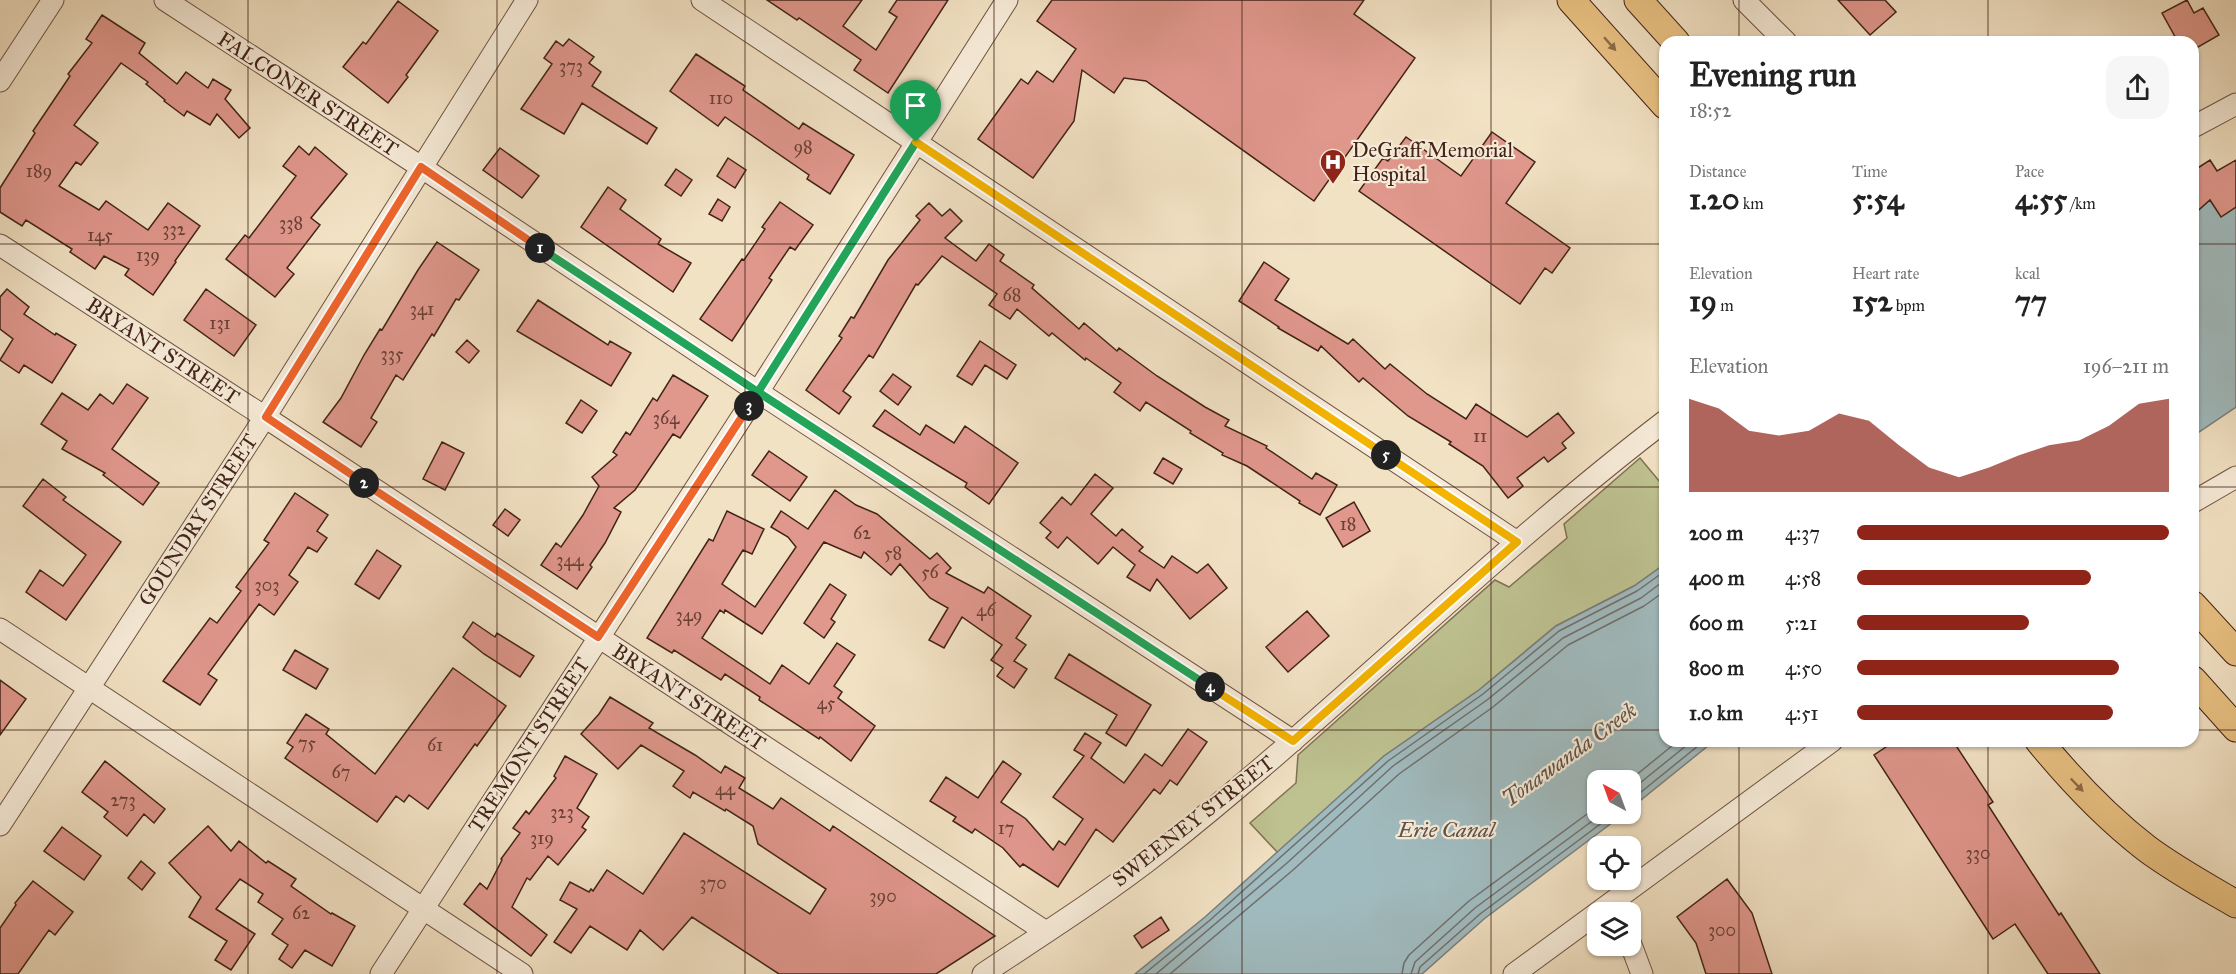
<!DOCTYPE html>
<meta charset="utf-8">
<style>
:root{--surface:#fff;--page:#f6f6f6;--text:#222;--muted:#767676;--accent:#8f2418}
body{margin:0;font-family:"IM FELL Great Primer",serif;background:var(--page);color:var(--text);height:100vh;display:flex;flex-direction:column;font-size:22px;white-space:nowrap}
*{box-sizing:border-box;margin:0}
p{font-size:20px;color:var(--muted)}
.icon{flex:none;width:33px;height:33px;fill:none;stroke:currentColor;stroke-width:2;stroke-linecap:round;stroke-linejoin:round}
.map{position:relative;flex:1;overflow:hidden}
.drawer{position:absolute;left:1659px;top:36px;width:540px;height:711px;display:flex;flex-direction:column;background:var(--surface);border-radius:18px;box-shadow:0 2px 4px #0004}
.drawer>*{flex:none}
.needle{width:39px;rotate:319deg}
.fabs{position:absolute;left:1587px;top:770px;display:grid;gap:12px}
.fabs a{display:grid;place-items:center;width:54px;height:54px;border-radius:12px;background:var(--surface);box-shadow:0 2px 4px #0004;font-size:30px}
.pin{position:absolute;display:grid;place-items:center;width:51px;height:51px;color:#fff;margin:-62px -26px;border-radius:50% 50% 50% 0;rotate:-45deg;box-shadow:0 0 6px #0007}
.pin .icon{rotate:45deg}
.km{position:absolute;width:30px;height:30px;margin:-15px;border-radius:50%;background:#222;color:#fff;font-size:16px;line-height:30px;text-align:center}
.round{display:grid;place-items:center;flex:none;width:63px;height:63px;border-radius:18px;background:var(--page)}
.overview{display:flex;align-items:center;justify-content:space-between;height:102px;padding:0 30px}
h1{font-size:33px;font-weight:800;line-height:45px}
.figures{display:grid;grid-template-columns:repeat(3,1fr);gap:9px;height:102px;padding:6px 30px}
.figures div{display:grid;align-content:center}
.figures b{font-size:30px;font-weight:800}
.figures small{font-size:16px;font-weight:400}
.figures p{font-size:16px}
.chart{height:168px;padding:12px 30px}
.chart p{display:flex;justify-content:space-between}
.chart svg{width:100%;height:108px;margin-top:6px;fill:var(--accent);opacity:.7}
ul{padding:0 30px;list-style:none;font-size:20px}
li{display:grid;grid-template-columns:96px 72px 1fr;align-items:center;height:45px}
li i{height:15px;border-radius:8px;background:var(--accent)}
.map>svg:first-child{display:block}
</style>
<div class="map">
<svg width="2236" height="974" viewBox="0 0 2236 974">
<rect width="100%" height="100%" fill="#f2e2c4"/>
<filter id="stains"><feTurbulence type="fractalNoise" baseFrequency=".00333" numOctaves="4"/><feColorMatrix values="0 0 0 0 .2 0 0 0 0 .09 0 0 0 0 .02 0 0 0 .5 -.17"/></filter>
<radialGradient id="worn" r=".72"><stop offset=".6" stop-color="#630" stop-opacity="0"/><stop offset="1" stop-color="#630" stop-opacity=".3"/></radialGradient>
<!-- green -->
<path fill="#bec291" stroke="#807254" stroke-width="1.5" d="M1640,458L1665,488V564L1634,586L1556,626L1479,690L1384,756L1278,853L1250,823L1296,783L1298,755L1495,580L1509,587L1567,538L1564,524Z"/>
<!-- water -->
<path fill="#a0bbbf" stroke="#7a7e7c" stroke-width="1.5" d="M2236,185V407L2193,436V209Z
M1665,564V741H1714L1631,808L1630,780H1598V813H1625L1484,919L1422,974H1135L1205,917L1384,756L1479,690L1556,626L1634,586Z"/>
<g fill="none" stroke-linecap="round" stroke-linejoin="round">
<!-- shore -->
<path stroke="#716f6c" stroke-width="1.5" d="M1630,780L1678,741
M1630,791L1692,741
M1630,801L1704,741
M1144,974L1209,921L1388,761L1483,694L1559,631L1637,591L1665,571
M1156,974L1287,863L1393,766L1487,700L1563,638L1641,598L1665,580
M1170,974L1293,870L1399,774L1493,707L1568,645L1644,606L1665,591
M1402,974L1404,963L1409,955L1469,901L1598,806
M1411,974L1415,962L1475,908L1603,813
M1418,974L1420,967L1480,914L1615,813"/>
</g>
<!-- building -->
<path fill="#e0978c" stroke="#422318" stroke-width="1.5" d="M767,0H862L843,26L876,50L897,17L889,12L897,0H948L888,93L854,70L861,60L799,18L797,20Z
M1052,0H1364L1354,14L1415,58L1314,201L1146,81L1124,78L1114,93L1082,70L1074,121L1033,178L978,139L1021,79L1028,84L1037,71L1053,82L1076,49L1037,21Z
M1838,0H1885L1896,12L1870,35Z
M2187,0L2194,13L2203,8L2219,35L2193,50V42H2178L2162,13Z
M398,1L438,31L406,75L408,77L388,103L343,67L363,42L366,44Z
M102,15L145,43L139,53L177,84L186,72L208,88L213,79L231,90L225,99L250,128L239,138L217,114L210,125L187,111L184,116L164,101L165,100L146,84L148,82L121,63L74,125L98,143L81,165L76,162L59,186L99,210L106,201L148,230L168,203L200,226L175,261L176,262L153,295L125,275L129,269L104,256L95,269L70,252L72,249L26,220L22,226L0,212V188L35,133L33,131L70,76L68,74L92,43L86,39Z
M569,39L594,57L589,63L601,72L592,86L657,128L647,144L582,103L564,134L521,109L552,64L544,58L556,41L563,46Z
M696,54L745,86L743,90L799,129L803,123L854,155L830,194L807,179L809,175L725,117L718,126L670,91Z
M1492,132L1535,162L1506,203L1570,248L1552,273L1545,268L1520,304L1359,191L1383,158L1388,161L1406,137L1461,176Z
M299,146L309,155L315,147L347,174L311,218L320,225L287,268L294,274L275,297L226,259L245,235L249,238L296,176L283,166Z
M500,148L539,176L522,198L483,170Z
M728,158L746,170L735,188L717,176Z
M2210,160L2217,171L2236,160V207L2221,217L2210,200L2193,215V171Z
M676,169L692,180L681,196L665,185Z
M608,187L626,200L620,209L661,239L658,244L691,263L673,292L581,227Z
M718,199L730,207L722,221L709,214Z
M780,202L813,225L795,250L790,247L769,278L772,280L732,341L700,319L742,259L744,260L765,229L762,227Z
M929,203L942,216L950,209L962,221L945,238L976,261L989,244L1004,255L1000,261L1034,285L1032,288L1079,329L1084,323L1117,351L1119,348L1157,376L1205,407L1229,420L1225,426L1267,446L1266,448L1312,479L1316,473L1337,485L1320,515L1299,503L1300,501L1247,466L1222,455L1223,453L1190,433L1191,431L1146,402L1140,411L1114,392L1121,383L1086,358L1085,360L1052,333L1049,336L1017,309L1010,319L989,305L997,294L942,256L918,285L916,284L873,358L869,355L843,391L851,397L839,414L806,390L842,338L839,336L851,317L854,318L888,260L920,220L916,216Z
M437,242L479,270L459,300L456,299L434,336L432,334L403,380L396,375L371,418L377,422L361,447L323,422L341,398L364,355L380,329L382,330L418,270Z
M1264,262L1289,279L1275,300L1348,344L1353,339L1385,369L1390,364L1427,394L1466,419L1476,404L1527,437L1558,413L1574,433L1562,443L1566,448L1548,462L1544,457L1517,478L1523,486L1508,498L1483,466L1449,444L1451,442L1408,416L1363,378L1359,382L1321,346L1318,351L1278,328L1279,327L1239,301Z
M7,289L29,307L24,314L55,335L56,333L76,345L52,383L24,365L19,373L0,360L13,339L0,329V297Z
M206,289L256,325L234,356L184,320Z
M538,300L608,345L610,341L631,353L611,386L517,331Z
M467,340L479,351L469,363L456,352Z
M980,341L1016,365L1007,379L985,365L972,385L957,376Z
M893,374L911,387L898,405L880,391Z
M673,375L708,396L680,438L673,434L635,490L614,508L621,512L605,543L590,565L592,567L577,589L541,565L556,543L561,547L583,515L599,486L592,477L617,455L613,452L626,432L630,435L653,398L657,401Z
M127,384L148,398L112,449L159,483L143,505L103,475L105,473L62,449L67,441L41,424L62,393L88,410L100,394L113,404Z
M581,400L597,411L582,433L566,423Z
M885,410L920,435L926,425L954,443L965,426L1018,463L989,504L965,487L967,483L873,426Z
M442,442L464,453L445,490L423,479Z
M769,451L807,477L790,501L752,475Z
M1163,458L1182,469L1173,484L1154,473Z
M1095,474L1113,488L1091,514L1116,536L1122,529L1143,547L1139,551L1164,568L1172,556L1197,573L1208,564L1227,588L1190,619L1157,579L1150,591L1127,577L1135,565L1113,547L1098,564L1067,537L1058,548L1046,538L1051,532L1040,523L1062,497L1071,505Z
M43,479L66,497L63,500L121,542L66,620L26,592L40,570L63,586L86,555L23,506Z
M835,490L856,505L877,514L930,559L937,553L951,568L946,573L984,593L988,587L1031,616L1016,638L1026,645L1014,661L1027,669L1014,688L997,676L1003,668L991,660L1002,645L962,617L944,648L929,640L948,608L930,598L900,564L891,575L864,552L861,558L824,542L762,634L725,610L724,613L720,610L702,638L770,684L782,665L809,684L837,643L855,655L834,686L842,692L838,698L875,726L851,761L820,737L819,739L759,700L760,697L725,674L721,680L674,650L672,653L647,638L709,539L713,541L727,511L764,529L752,554L743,550L722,584L755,607L796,547L788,537L771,527L781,511L808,529Z
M295,493L328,515L317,531L327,538L317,552L308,547L289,575L298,582L274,615L259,604L208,674L217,680L200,705L163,681L210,618L217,623L241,591L236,587L269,543L264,540Z
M1354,502L1370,531L1343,547L1326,518Z
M505,509L520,520L508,536L493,525Z
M377,550L401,566L379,599L355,584Z
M830,584L846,595L831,619L835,622L824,638L804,623Z
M1307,611L1329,636L1288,672L1266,647Z
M473,622L495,637L497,633L534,656L520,677L484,654L463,637Z
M295,650L328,669L316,689L283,670Z
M1069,654L1151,705L1126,746L1106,733L1117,715L1055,678Z
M453,668L506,706L477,746L475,744L428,809L409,795L404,802L396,796L377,822L285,758L293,747L287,743L306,714L329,729L326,734L375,774Z
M0,680L26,699L0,735Z
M610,697L653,723L649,728L695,755L721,773L725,766L745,778L739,788L773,809L781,798L830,831L833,826L995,936L936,974H779L692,917L663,950L640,930L627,950L590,926L571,953L554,942L577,909L560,900L570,882L589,892L591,889L593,891L607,870L643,894L684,833L810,914L826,889L758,844L753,826L726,809L725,811L693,792L690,798L673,786L684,771L641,745L618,769L581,734L599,714Z
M1188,729L1207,742L1177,785L1170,780L1160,794L1154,789L1113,842L1096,829L1058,887L1023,864L1020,867L1003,848L975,829L972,833L953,821L956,817L930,801L946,777L978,798L1003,761L1021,774L1001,802L1026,819L1053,850L1059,841L1065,845L1083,819L1053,797L1084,756L1074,750L1085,733L1101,743L1091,758L1124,783L1145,754L1162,766Z
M1895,741H1953L1993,802L1988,805L2059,915L2061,913L2100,974H2048L2015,924L1993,939L1874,755Z
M565,756L597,774L577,808L589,817L582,827L586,830L558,865L548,856L530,880L527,878L512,907L547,935L531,956L464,904L480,883L487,889L502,860L501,859L520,833L513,828L526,811L529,814L556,778L554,776Z
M105,761L165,809L154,823L144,814L127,836L104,817L108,812L82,792Z
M208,826L231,851L239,841L266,863L268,861L296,879L291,886L331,914L332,913L355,926L332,966L305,950L292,968L279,959L288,945L272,934L283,919L258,902L263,894L240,879L216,909L255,934L231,970L215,960L227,941L189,917L201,897L169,863Z
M62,827L101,856L84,880L44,851Z
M141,861L155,873L142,890L128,878Z
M1727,879L1752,913L1772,974H1706L1696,943L1677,917Z
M33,881L73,912L55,935L49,930L18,974H0V928L16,905L15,903Z
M1161,917L1169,930L1142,948L1134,936Z"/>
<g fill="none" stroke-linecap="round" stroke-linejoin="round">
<!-- minor casing -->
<g stroke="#6e5343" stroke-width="23">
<path id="minor" d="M165,0L421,167L758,392L1293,741
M702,0L1517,542
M1744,0L1786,42
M0,81L53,0
M2193,127L2236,104
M0,245L265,417L1046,932
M2193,502L2236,477
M0,629L522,974
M0,825L265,417L527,0
M1630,942L1642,974
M381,974L758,392L1007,0
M983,974C1043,934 1105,895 1162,850C1335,713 1490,555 1665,421
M1514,974L1832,741"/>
</g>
<!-- major casing -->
<g stroke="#422318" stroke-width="29">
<path id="major" d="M1571,0L1665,105
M1638,0L1676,42
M2193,605L2236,652
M2193,680L2236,728
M2039,741C2071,780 2106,817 2146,848C2174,869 2205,886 2236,904"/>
</g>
<!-- minor -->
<use href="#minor" stroke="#f7ecd9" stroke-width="21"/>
<!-- major -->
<use href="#major" stroke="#e9c182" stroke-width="27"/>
</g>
<!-- one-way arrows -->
<defs><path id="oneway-solid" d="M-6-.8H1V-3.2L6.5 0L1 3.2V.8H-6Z" transform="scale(1.5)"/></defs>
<g fill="#8d6a48">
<use href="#oneway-solid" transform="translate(1610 44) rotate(49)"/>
<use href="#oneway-solid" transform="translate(2077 785) rotate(46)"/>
</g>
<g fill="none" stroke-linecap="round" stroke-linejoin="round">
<!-- split-1 casing -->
<g stroke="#fff" stroke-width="12">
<path id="split-1" d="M540,248L758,392L916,142"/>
</g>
<!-- split-2 casing -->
<g stroke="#fff" stroke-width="12">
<path id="split-2" d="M364,483L266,417L421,167L540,248"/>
</g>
<!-- split-3 casing -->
<g stroke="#fff" stroke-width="12">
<path id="split-3" d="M364,483L598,637L749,406"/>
</g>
<!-- split-4 casing -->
<g stroke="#fff" stroke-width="12">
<path id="split-4" d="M749,406L758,392L1210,687"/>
</g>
<!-- split-5 casing -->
<g stroke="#fff" stroke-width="12">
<path id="split-5" d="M1210,687L1293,741L1517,542L1386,455"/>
</g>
<!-- split-6 casing -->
<g stroke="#fff" stroke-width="12">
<path id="split-6" d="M916,142L1386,455"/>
</g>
<!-- split-1 -->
<use href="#split-1" stroke="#22a559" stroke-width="8"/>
<!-- split-2 -->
<use href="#split-2" stroke="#f0652b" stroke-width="8"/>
<!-- split-3 -->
<use href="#split-3" stroke="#f0652b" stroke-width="8"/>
<!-- split-4 -->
<use href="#split-4" stroke="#22a559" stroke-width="8"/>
<!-- split-5 -->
<use href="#split-5" stroke="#f5b400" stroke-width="8"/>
<!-- split-6 -->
<use href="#split-6" stroke="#f5b400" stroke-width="8"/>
</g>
<!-- grid -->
<path fill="none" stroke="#422318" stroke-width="1.5" stroke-opacity="0.55" d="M248,0V974M497,0V974M745,0V974M994,0V974M1242,0V974M1491,0V974M1739,0V42M1988,0V42M0,244H1665M2193,244H2236M0,487H1665M2193,487H2236M0,730H1665M2193,730H2236M1739,741V974M1988,741V974"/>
<!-- icons -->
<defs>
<g id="hospital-pin" transform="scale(1.35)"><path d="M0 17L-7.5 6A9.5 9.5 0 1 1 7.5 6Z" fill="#8f2418" stroke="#f7ecd9"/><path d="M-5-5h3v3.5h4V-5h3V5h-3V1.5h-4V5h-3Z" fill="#fff"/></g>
</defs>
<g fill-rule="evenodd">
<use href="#hospital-pin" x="1333" y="162"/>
</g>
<g text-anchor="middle" stroke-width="4.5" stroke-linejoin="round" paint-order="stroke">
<!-- number labels -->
<g font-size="18" fill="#6a4035">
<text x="571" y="72">373</text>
<text x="721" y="104">110</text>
<text x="803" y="153">98</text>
<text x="39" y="177">189</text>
<text x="291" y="229">338</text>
<text x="174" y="235">332</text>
<text x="100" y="241">145</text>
<text x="148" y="261">139</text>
<text x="1012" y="301">68</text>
<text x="422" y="315">341</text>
<text x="220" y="329">131</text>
<text x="392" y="360">335</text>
<text x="666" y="424">364</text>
<text x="1480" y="442">11</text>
<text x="1348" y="530">18</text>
<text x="862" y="539">62</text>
<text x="893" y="559">58</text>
<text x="570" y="566">344</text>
<text x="930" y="578">56</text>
<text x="267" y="591">303</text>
<text x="986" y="616">46</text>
<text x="689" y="621">349</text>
<text x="826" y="709">45</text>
<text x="307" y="749">75</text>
<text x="435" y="751">61</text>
<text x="341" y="778">67</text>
<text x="725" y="795">44</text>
<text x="123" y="806">273</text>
<text x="562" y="818">323</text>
<text x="1006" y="834">17</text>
<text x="542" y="844">319</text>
<text x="1978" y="859">330</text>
<text x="713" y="889">370</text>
<text x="883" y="902">390</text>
<text x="301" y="919">62</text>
<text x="1722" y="936">300</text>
</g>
<!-- street labels -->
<g font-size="21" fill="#422318" stroke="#f7ecd9">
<text transform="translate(308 94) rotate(33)" y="7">FALCONER STREET</text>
<text transform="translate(163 351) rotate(33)" y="7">BRYANT STREET</text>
<text transform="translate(198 520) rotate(-57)" y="7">GOUNDRY STREET</text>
<text transform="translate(689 697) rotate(33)" y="7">BRYANT STREET</text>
<text transform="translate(529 745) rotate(-57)" y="7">TREMONT STREET</text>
<text transform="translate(1193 821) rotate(-38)" y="7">SWEENEY STREET</text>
</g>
<!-- poi labels -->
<g font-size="21" fill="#422318" stroke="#f7ecd9" text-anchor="start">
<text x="1352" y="157">DeGraff Memorial<tspan x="1352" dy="24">Hospital</tspan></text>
</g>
<!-- water labels -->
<g font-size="22" font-style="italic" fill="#5e514a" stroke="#f7ecd9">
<text transform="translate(1569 754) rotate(-36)" y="8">Tonawanda Creek</text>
<text x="1446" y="837">Erie Canal</text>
</g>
</g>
<rect width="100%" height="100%" filter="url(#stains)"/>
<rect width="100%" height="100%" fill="url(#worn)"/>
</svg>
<div class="fabs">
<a><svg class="needle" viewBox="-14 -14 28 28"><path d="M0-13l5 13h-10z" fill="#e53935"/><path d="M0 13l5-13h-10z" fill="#767676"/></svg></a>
<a><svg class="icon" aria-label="locate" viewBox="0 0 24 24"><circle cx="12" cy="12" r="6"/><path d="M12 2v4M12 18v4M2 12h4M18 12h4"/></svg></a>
<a><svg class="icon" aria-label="layers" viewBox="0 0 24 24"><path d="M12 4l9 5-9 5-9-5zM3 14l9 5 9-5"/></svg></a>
</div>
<div class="pin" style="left:916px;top:142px;background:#1e9e55"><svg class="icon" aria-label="arrive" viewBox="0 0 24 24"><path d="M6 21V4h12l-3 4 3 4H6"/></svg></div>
<b class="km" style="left:540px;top:248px">1</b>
<b class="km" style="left:364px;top:483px">2</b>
<b class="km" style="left:749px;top:406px">3</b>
<b class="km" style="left:1210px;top:687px">4</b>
<b class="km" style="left:1386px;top:455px">5</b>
<section class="drawer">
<div class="overview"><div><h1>Evening run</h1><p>18:52</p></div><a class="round"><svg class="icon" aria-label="share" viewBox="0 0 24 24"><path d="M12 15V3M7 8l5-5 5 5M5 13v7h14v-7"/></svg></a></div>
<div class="figures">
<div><p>Distance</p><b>1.20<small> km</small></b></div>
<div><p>Time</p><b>5:54</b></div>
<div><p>Pace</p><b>4:55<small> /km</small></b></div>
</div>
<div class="figures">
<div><p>Elevation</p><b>19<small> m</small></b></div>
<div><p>Heart rate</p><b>152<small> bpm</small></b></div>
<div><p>kcal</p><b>77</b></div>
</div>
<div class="chart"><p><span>Elevation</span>196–211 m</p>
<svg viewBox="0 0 160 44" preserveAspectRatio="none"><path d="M0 44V6L10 10L20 19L30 21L40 19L50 12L60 15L70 25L80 34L90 38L100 34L110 29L120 25L130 23L140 17L150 8L160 6V44z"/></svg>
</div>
<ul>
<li><b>200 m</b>4:37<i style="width:100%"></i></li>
<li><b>400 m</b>4:58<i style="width:75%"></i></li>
<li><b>600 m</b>5:21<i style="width:55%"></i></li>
<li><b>800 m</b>4:50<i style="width:84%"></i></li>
<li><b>1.0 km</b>4:51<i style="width:82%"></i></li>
</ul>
</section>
</div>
